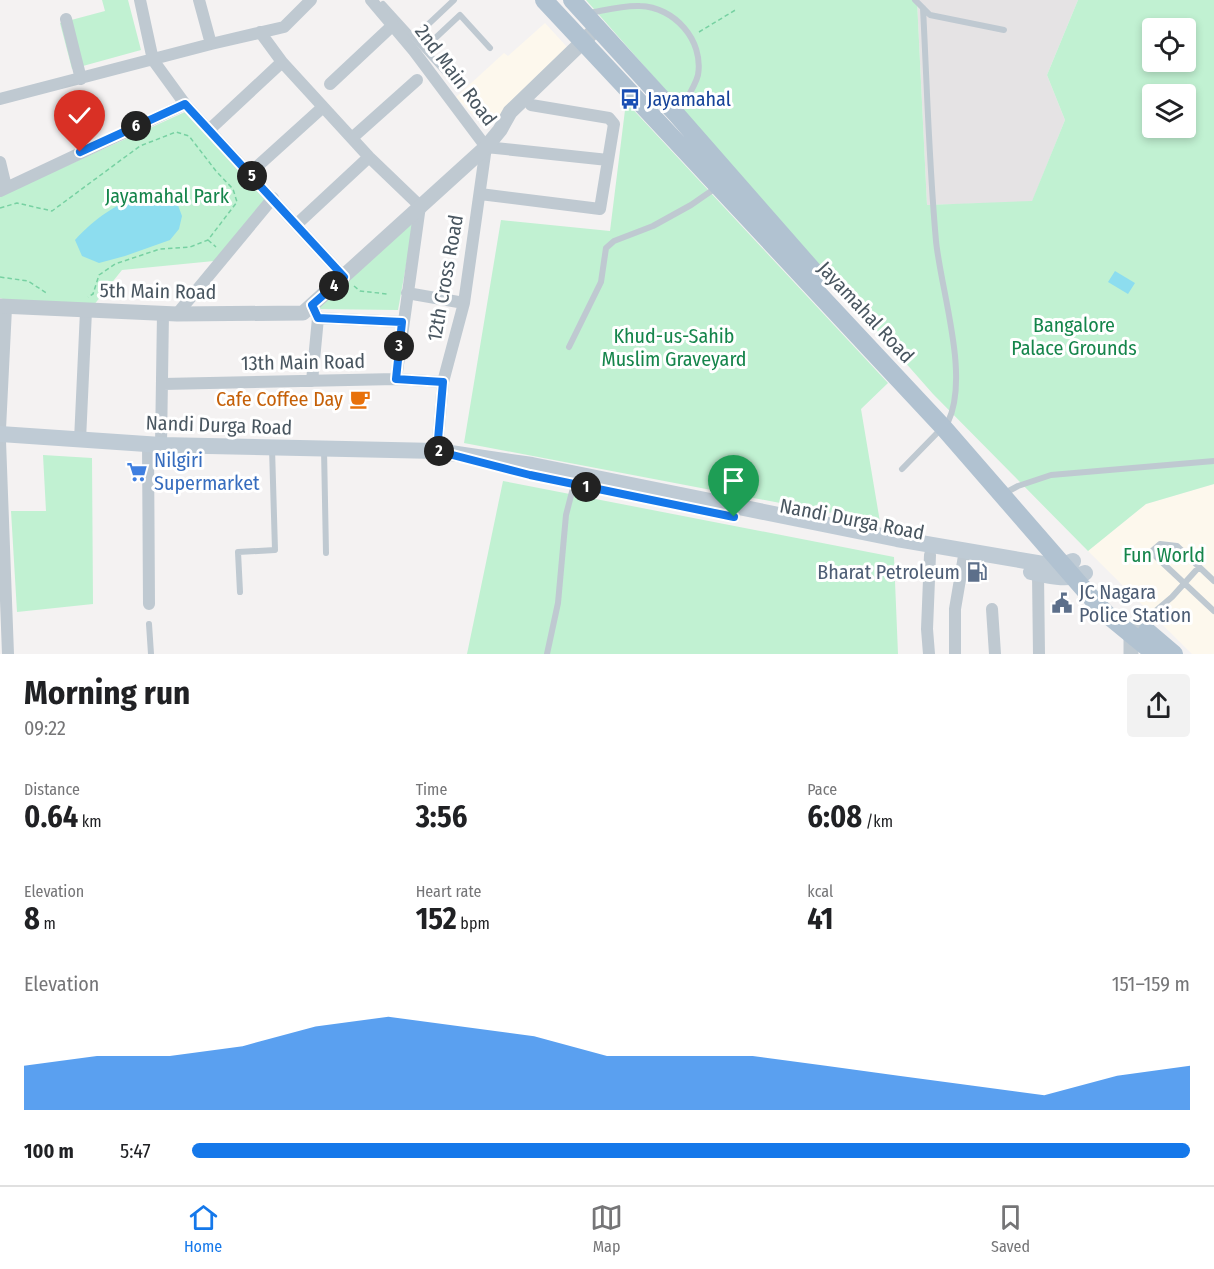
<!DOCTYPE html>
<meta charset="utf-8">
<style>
:root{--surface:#fff;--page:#f2f2f2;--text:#202124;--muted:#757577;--line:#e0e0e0;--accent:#1578ea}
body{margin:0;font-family:"Fira Sans Condensed",sans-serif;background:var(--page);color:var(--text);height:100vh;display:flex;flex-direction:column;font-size:22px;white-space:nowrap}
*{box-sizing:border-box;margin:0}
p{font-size:20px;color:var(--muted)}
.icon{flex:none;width:33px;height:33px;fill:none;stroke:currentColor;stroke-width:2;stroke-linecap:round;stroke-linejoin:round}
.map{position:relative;height:654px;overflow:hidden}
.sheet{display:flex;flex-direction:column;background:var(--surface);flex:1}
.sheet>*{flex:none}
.controls{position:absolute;left:1142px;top:18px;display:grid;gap:12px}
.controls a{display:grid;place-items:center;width:54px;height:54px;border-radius:6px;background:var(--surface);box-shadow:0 3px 9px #0003;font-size:30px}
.pin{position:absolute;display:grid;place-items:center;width:51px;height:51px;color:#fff;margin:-62px -26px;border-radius:50% 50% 50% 0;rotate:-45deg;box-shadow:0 0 6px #0007}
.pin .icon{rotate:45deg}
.km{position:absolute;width:30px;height:30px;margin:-15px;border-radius:50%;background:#222;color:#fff;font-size:16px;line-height:30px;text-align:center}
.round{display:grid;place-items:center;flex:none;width:63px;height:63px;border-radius:6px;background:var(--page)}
.head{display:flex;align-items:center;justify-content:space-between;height:102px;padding:0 24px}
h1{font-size:33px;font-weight:700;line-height:45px}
.metrics{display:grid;grid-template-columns:repeat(3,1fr);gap:9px;height:102px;padding:6px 24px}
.metrics div{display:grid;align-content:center}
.metrics b{font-size:30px;font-weight:700}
.metrics small{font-size:16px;font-weight:400}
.metrics p{font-size:16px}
.chart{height:168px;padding:12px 24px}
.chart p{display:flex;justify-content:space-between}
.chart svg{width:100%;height:108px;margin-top:6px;fill:var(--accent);opacity:.7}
ul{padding:0 24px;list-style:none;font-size:20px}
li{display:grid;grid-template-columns:96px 72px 1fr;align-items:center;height:45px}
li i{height:15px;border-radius:8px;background:var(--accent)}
.tab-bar{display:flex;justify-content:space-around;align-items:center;height:84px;border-top:2px solid var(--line);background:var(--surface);font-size:16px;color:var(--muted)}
.tab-bar a{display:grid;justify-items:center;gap:3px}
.tab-bar .on{color:var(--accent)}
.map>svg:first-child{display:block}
</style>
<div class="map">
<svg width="1214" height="654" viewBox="0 0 1214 654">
<rect width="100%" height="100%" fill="#f4f2f2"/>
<!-- commercial -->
<path fill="#fdf8ed" d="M545,23L568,48L486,129L456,97L504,53L508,56Z
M1214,484V654H1192L1088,551L1146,504Z"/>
<!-- education -->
<path fill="#e5e3e4" d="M917,0H1078L1047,75L1065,120L1032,202L927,205Z"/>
<!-- green -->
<path fill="#c1f1d2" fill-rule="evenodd" d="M102,0H128L141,50L72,69L60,23L105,11Z
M586,0H917L927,205L1032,201L1065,120L1047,75L1078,0H1214V484L1146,504L1088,551L933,394ZM1152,28H1185V62H1152ZM1152,94H1185V128H1152Z
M626,102L888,383L861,409L880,522L464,443L501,220L610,231Z
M185,112L266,199L214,261L122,270L93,306L15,303L0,298V196Z
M415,216L398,310L317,309Z
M43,455L92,458L93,604L17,612L11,511H46Z
M503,481L894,557L898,654H467Z"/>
<!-- water -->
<path fill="#8dddef" d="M148,194H163L176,200L182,216L179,229L170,240L125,256L99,263L82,256L75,240C94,219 120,200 148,194Z
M1115,271L1135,283L1128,294L1108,282Z"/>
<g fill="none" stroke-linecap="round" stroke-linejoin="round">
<!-- path -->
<path stroke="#77d1a2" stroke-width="1.5" stroke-dasharray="4.5 3" stroke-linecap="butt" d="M699,32L737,9
M0,208L17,203L52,211L140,146L176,132L189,136L216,171L233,189L237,202L208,240L190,247L160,249L115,264L99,275L93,294L88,297
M208,240L216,247
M0,277L28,281L48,294
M354,286L360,291L387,294"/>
<!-- service -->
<path stroke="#bfc9d1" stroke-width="6" d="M915,0L930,15L1004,30
M383,4L454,82
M923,8C927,86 929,164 936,241C941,291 970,376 948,422
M590,13C606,10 624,5 640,6C674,7 704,40 698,75C695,87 685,101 679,112
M426,40L429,44L460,15L490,48
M423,43L426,40L419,33L454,0
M569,347L601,282L606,248L614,241L653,226L691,205L717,187
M324,449L326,553
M902,469L942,428
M1005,493L1018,486L1051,475L1214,461
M1214,581L1177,546L1160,544L1151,552L1214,611
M240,592L238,552L275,550L272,448
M1149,623L1157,619L1166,605
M149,624L151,654
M1144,628L1148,624L1152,614L1172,597L1199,567
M547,654L558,603L566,515L574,484"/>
<!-- minor -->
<path stroke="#bfc9d1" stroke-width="12" d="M140,0L153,60L185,104L344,277
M199,0L211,44
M371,0L414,51L486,147
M66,19L81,79
M260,32L282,62L369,157L420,206L396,379
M330,84L393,25
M0,99L211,44L284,27L311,0
M209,130L282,62
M352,138L417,80
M486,147L608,160
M0,162L6,187
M250,173L323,107
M0,191L185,104
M480,194L600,209L614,124L609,118L531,105
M297,224L369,157
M407,293L464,303
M312,305L318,318L402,322
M177,314L273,198
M312,381L318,318
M163,384L396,379L443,382
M0,429L6,308
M80,440L86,311
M0,441L8,654
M148,444L149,604
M161,445L163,313
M437,451L443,382L464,303L486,147
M1038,574L1039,654
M992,609L995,654
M929,654L927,629L930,555
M955,654V609L965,550"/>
<!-- tertiary -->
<path stroke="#bfc9d1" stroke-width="15" d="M0,306L177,314L303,313L486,147L500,130L510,112L598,27
M1131,654V634L1137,623"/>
<!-- secondary -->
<path stroke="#bfcbd5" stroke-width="16" d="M0,434L161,445L437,451L532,465L897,539L1049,565H1063L1073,561
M1031,572C1050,576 1067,581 1085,573"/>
<!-- primary -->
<path stroke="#b1c2d1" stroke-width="18" d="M544,0L943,427L1096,603L1110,617L1155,654
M572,0L677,115L818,276
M1147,631L1174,654"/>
</g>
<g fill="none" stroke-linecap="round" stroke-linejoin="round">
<!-- route casing -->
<g stroke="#fff" stroke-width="12">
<path id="route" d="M80,152L185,104L344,277L312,305L318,318L402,322L396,379L443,382L437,451L530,475L734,517"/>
</g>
<!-- route -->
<use href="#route" stroke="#1578ea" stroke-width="8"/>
</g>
<!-- icons -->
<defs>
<g id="bus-bare" transform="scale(1.62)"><path d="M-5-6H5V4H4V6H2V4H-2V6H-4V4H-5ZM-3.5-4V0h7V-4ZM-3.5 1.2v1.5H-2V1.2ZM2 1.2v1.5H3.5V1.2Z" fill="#1a4fb4" stroke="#fff" stroke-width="2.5" paint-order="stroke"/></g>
<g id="cafe-bare" transform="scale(1.62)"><path d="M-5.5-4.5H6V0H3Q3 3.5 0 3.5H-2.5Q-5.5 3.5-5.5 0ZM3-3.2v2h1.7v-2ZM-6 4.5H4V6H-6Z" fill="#e8710a" stroke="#fff" stroke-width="2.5" paint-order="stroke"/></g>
<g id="supermarket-bare" transform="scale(1.62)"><path d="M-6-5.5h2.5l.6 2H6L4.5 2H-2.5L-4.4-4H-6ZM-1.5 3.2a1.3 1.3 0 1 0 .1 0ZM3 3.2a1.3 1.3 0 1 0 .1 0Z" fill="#3f7fe0" stroke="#fff" stroke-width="2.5" paint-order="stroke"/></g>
<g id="fuel-bare" transform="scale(1.62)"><path d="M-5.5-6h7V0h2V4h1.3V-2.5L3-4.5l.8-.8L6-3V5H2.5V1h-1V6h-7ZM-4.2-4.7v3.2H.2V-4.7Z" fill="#5c6f8a" stroke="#fff" stroke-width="2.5" paint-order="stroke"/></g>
<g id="civic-bare" transform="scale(1.62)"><path d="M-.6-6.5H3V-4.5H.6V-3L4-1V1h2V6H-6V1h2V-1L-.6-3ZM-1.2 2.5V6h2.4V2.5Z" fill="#5c6f8a" stroke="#fff" stroke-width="2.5" paint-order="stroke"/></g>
</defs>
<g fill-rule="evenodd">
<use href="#bus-bare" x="630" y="99"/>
<use href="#cafe-bare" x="360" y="399"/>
<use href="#supermarket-bare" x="137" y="472"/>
<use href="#fuel-bare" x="977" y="572"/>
<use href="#civic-bare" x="1062" y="603"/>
</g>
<g text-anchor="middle" stroke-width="6" stroke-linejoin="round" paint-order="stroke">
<!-- street labels -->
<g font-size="20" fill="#495660" stroke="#fff">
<text transform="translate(456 75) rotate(53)" y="7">2nd Main Road</text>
<text transform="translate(445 278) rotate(-80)" y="7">12th Cross Road</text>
<text transform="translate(158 291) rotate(1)" y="7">5th Main Road</text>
<text transform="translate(866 312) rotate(47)" y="7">Jayamahal Road</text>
<text transform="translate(303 362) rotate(-1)" y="7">13th Main Road</text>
<text transform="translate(219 425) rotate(2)" y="7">Nandi Durga Road</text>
<text transform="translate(852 519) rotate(11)" y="7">Nandi Durga Road</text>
</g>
<!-- transit labels -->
<g font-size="20" fill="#164399" stroke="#fff" text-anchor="start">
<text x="647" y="106">Jayamahal</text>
</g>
<!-- park labels -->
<g font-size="20" fill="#15854b" stroke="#fff">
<text x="167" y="203">Jayamahal Park</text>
<text x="1074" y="332">Bangalore<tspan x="1074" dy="23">Palace Grounds</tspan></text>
<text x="674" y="343">Khud-us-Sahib<tspan x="674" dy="23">Muslim Graveyard</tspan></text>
<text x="1164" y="562">Fun World</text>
</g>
<!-- food labels -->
<g font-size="20" fill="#c56008" stroke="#fff" text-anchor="end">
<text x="343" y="406">Cafe Coffee Day</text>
</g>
<!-- shop labels -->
<g font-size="20" fill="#366cbe" stroke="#fff" text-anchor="start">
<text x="154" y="467">Nilgiri<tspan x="154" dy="23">Supermarket</tspan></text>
</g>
<!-- service labels -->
<g font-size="20" fill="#4e5e75" stroke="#fff" text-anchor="end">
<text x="960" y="579">Bharat Petroleum</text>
<text x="1079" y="599" text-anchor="start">JC Nagara<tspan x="1079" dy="23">Police Station</tspan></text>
</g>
</g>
</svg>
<div class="controls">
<a><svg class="icon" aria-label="locate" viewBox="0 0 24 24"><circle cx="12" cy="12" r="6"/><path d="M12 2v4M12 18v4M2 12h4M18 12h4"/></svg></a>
<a><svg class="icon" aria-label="layers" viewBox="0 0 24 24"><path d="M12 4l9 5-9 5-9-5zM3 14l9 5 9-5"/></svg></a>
</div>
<div class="pin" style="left:734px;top:517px;background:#1e9e55"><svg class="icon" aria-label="arrive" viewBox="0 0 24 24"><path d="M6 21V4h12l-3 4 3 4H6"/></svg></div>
<div class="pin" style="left:80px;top:152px;background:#d93025"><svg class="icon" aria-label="check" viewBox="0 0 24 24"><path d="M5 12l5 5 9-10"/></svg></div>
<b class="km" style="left:586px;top:487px">1</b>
<b class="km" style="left:439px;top:451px">2</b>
<b class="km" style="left:399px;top:346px">3</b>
<b class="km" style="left:334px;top:286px">4</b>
<b class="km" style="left:252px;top:176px">5</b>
<b class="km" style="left:136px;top:126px">6</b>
</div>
<section class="sheet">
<div class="head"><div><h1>Morning run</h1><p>09:22</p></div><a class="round"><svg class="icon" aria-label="share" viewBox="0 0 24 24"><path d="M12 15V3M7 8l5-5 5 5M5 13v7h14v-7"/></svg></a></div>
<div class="metrics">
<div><p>Distance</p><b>0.64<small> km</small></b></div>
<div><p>Time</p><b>3:56</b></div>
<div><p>Pace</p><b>6:08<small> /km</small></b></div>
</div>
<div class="metrics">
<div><p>Elevation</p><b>8<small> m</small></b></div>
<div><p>Heart rate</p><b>152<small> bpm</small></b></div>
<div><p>kcal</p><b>41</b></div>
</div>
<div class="chart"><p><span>Elevation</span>151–159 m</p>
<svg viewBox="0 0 160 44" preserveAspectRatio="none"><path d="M0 44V26L10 22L20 22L30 18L40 10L50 6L60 10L70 14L80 22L90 22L100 22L110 26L120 30L130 34L140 38L150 30L160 26V44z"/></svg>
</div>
<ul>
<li><b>100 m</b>5:47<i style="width:100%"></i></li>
</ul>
</section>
<nav class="tab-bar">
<a class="on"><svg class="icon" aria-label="home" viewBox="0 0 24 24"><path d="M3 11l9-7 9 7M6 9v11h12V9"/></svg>Home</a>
<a><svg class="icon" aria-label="map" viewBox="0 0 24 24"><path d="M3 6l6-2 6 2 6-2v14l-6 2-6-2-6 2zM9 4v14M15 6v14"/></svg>Map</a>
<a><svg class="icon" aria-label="saved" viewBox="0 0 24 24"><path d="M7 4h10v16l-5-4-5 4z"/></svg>Saved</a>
</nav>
